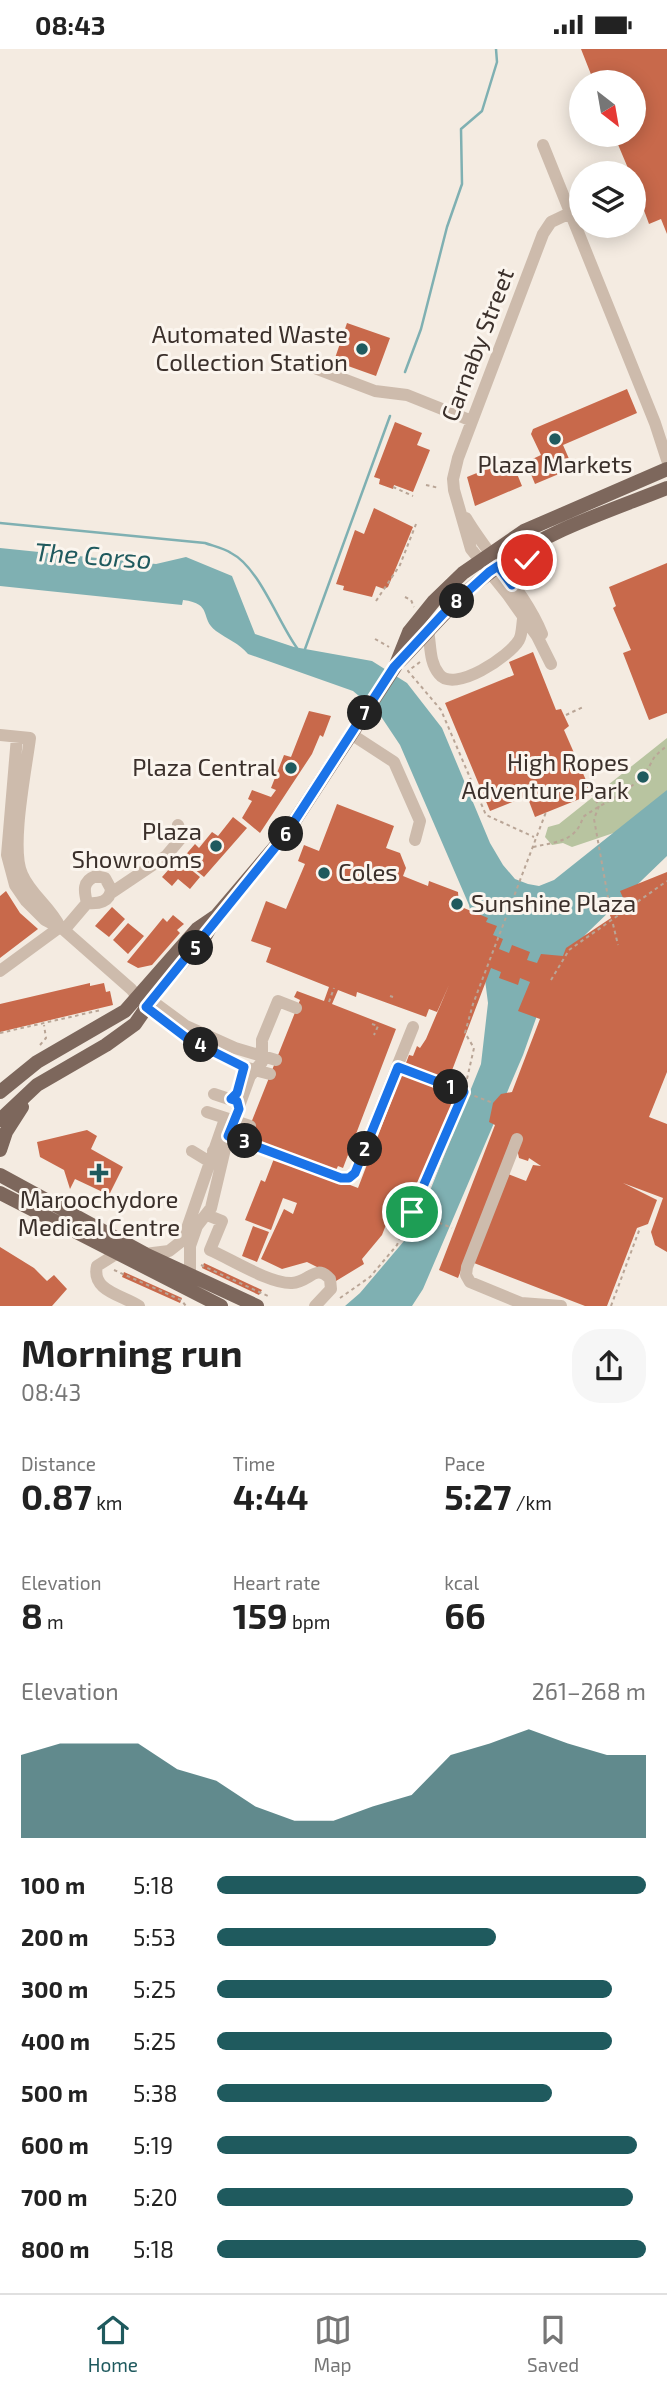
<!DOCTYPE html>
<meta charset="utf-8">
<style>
:root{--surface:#fff;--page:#f6f6f6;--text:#222;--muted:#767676;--line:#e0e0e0;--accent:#1f5a5e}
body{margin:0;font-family:"Exo 2",sans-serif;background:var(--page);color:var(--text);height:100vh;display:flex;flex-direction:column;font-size:26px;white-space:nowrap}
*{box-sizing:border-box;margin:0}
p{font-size:23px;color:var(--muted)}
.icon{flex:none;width:38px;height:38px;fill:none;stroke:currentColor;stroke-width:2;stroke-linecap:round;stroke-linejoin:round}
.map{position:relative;height:1257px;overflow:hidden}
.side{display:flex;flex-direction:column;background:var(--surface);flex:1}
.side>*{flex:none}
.needle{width:46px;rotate:149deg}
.fabs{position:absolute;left:569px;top:21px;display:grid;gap:14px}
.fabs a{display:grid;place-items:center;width:77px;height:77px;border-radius:50%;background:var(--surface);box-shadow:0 4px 18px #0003;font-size:35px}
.pin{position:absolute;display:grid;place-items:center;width:60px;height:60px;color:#fff;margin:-30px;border:4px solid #fff;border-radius:50%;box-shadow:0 2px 7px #0007}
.km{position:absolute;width:35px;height:35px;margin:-18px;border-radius:50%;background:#222;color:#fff;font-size:19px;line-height:35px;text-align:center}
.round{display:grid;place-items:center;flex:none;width:74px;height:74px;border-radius:28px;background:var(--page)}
.overview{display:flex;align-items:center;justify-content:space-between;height:119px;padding:0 21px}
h1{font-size:38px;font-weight:700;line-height:52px}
.figures{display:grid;grid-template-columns:repeat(3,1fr);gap:10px;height:119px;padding:7px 21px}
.figures div{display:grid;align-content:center}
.figures b{font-size:35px;font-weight:700}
.figures small{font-size:19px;font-weight:400}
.figures p{font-size:19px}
.chart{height:196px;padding:14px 21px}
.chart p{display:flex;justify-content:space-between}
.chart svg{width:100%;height:126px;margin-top:7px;fill:var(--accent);opacity:.7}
ul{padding:0 21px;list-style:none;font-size:23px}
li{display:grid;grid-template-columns:112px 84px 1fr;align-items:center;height:52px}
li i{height:18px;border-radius:9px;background:var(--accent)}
.status{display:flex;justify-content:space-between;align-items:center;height:49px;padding:0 35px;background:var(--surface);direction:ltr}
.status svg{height:19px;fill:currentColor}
.menu{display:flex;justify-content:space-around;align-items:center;height:98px;border-top:2px solid var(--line);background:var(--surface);font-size:19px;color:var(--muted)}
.menu a{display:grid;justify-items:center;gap:4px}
.menu .on{color:var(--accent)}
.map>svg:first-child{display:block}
</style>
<div class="status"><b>08:43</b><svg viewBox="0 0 49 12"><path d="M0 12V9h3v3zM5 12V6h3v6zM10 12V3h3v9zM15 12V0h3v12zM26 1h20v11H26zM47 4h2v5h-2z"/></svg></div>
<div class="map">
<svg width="667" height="1257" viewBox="0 0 667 1257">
<rect width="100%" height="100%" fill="#f4ebe1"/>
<!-- green -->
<path fill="#b8c4a0" d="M667,689V766L572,798L563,794L552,796L545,788L548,778L559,775Z"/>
<!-- water -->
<path fill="#7fb0b2" d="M0,499L156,515L186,508L232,527L255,585L294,598L372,612L407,634L442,679L490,794L503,816L515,830L528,835L539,837L554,831L667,741V807L586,885L550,930L523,1006L423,1240L412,1257H345L360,1244L415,1179L481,1015L488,954L484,923L469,856L400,696L378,663L353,642L248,605C239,594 227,590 216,582C199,569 214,555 183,551L182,556L0,537Z"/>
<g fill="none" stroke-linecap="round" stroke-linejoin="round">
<!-- stream -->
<path stroke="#7fb0b2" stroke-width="2.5" d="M405,323L421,280L447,178L462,135L461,80L482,62L497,13L496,0
M0,474L205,494C213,497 224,499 231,504C259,518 278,573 297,599
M305,600L390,367"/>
</g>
<!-- building -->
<path fill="#c8694b" d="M581,0H667V185L661,170L649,175L634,134V124H630L614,86H634V33H594Z
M347,274L390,289L376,327L334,312Z
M627,340L637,364L563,396L573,419L535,435L526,413L541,406L531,385L533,380Z
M395,373L422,384L417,396L430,401L413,443L394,436L393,440L379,435L380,430L374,428Z
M511,410L522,437L475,457L467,428Z
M374,459L413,478L388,538L384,540L376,537L372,548L343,541L344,537L336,535L355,481L364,485Z
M667,514V664L649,671L623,604L631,601L613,559L616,557L609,538Z
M533,603L556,661L561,660L569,677L564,681L592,745L535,768L527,747L490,762L445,654L514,626L509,613Z
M309,662L331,667L323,688L320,686L312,705L260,784L242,769L252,752L248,750L252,741L271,748L276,741L271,739L284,706L291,708Z
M337,755L394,777L386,799L400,804L406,819L403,827L428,837L429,832L458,843L459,857L488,869L486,873L497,877L493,886L503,890L499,900L509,904L512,896L530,903L527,911L537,914L541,905L563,907L566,899L611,869L607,858L624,851L620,842L667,823V1023L649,1068L667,1075V1203L655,1196L651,1183L663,1149L623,1134L657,1151L648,1175L637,1179L607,1257H585L474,1214L508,1125L526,1132L533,1116L541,1117L529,1109L528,1112L519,1109L514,1086L458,1229L439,1221L495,1076L489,1073L493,1054L501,1045L512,1043L540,970L518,962L530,933L520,929L518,936L499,929L501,923L491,919L443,1045L462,1053L449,1087L452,1088L421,1159L418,1158L415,1167L409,1164L406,1173L389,1168L382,1186L362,1210L364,1215L336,1232L329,1224L307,1213L282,1220L261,1210L284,1160L293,1165L297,1154L283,1149L271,1181L245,1171L261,1131L265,1133L275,1107L358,1139L409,1006L413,1007L417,997L420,999L426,990L449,936L437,963L429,960L426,968L357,943L356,948L338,941L332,955L396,980L343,1119L338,1117L334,1125L251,1093L253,1086L247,1084L300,951L294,948L297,942L324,952L329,938L266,913L271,899L251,892L266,852L286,860L305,815L298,812L304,796L319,802Z
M233,768L247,779L204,828L182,810L195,795L199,799L212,783L218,787Z
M178,810L200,828L190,840L178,830L172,837L162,828Z
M6,842L20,864L38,880L0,909V847Z
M112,858L125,870L109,888L95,877Z
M173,866L184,875L177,881L180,884L152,916L138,919L127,913L163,869L167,873Z
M128,874L144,887L128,905L113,891Z
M90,934V937L104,934L106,943L110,942L113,956L0,983V955Z
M87,1081L97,1087L91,1100L123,1118L109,1146L75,1130L70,1140L64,1121L40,1108L37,1093Z
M253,1177L269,1183L257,1213L242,1207Z
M0,1198L34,1219L47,1232L54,1226L67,1240L52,1257H0Z
M204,1214L262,1241L259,1246L202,1219Z
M124,1223L182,1249L180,1254L122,1228Z"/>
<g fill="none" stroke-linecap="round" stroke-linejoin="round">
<!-- path -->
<path stroke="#b9a596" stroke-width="2" stroke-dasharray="3.5 3.5" stroke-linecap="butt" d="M426,436L439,439
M393,438L413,447
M405,548L411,551L414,558
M376,552L400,516L416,475
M375,590L389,598
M420,613L408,622L441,661L486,766L534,788
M566,666L583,658
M592,745L599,757L594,770L611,865
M533,798C555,793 576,793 583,768C602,754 627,745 643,726C655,712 648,711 667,697
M613,875L618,896
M390,947L393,948
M329,953L334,939
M372,975L378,977L374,986
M0,984L101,961
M40,996L46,989L44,976
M409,1022L493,1054
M413,1163L452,1179
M201,1216L270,1248
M114,1221L181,1251L186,1257
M340,1249L370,1228L397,1196L464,1043L474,999L465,984L473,955L546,763
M611,1257L640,1179"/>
<!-- minor -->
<path stroke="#cdbbac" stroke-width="12" d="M543,96L655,374L667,411
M317,320L375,342L407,346L472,372
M466,469C489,508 525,543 542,585
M512,536L535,494
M428,582C431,596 429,613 439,625C454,645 510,607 519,591C522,586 522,577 523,570
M551,615L537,587L508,546L471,500L454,441L453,430L458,409L543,185L551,173L570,164
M351,685L394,713L420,772L415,791
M0,686L30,689C26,721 10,799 22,825C31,846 50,857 60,878
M17,688L7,806L15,836L26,852L45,871L64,881L131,940L146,958L185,988L244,1018L270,1025
M111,844L166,807L182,788L178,776
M64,881L87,854C99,855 110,853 111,840L105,829L96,827C82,832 84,842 87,854
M0,922L60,878
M144,946L186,977L235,999L276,1011
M214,1045L238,1053
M231,1050L237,1044L244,1018
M207,1063L250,1077
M517,1090L467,1218L466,1226L470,1233L521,1254L561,1257
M192,1102L210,1113
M213,1102L229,1087L341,1129L353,1127L413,978
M207,1166L222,1172L210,1201C231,1210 270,1235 292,1234C310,1233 315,1214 330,1230L331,1240
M116,1205L97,1217C91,1242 122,1246 139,1257
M145,1205L169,1202L183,1191L225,1070
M190,1225V1197L197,1177L211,1159L228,1087L250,1027L262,1013V991L278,952L296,959
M315,1257L331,1240"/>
<!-- major -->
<path stroke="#7d675c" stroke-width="14" d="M400,612C429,582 455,550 488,525C539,484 607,463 667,439
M0,1043L37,1013L125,962L197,880L216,867
M0,1071L37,1036L106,996L135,975L160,939L206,886L217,866L286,785L395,618L409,583L434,552L463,524L524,482L667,420
M0,1101L6,1083L22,1058
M0,1126L145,1205L257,1257
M0,1144L221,1257"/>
<!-- path-bridge -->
<path stroke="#b9a596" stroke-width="2" stroke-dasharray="3.5 3.5" stroke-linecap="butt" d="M551,931L569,901L667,832"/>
</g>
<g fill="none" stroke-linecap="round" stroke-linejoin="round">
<!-- route casing -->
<g stroke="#fff" stroke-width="14">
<path id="route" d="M412,1163L464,1043L398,1018L355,1124L349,1129H341L228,1087L239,1060L237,1052L231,1050L237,1044L244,1018L188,990L146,958L286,785L394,618L443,565L489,523L498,517L512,536L527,511"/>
</g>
<!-- route -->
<use href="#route" stroke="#1a73e8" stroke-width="9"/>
</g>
<!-- markers -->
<g fill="#1f5a5e" stroke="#fbf5ee" stroke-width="2.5">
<circle cx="362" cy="300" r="7"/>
<circle cx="555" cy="390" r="7"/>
<circle cx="291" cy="719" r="7"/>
<circle cx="643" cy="728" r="7"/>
<circle cx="216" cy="797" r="7"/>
<circle cx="324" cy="824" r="7"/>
<circle cx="457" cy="855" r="7"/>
<path d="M95.5 1113.5h7v7h7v7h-7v7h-7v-7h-7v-7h7z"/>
</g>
<g text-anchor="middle" stroke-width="6" stroke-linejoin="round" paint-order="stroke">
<!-- poi labels -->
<g font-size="24" fill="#3b302b" stroke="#fbf5ee" text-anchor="end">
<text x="348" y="294">Automated Waste<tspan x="348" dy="28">Collection Station</tspan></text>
<text x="555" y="424" text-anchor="middle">Plaza Markets</text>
<text x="629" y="722">High Ropes<tspan x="629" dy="28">Adventure Park</tspan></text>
<text x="277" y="727">Plaza Central</text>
<text x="202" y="791">Plaza<tspan x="202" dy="28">Showrooms</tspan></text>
<text x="338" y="832" text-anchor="start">Coles</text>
<text x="471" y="863" text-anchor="start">Sunshine Plaza</text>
<text x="99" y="1159" text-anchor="middle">Maroochydore<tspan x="99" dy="28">Medical Centre</tspan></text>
</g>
<!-- street labels -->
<g font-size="24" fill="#3b302b" stroke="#fbf5ee">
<text transform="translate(478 296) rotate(-69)" y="8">Carnaby Street</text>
</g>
<!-- water labels -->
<g font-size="26" font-style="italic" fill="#1f5a5e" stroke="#fbf5ee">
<text transform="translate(93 507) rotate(4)" y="9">The Corso</text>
</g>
</g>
</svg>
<div class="fabs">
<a><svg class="needle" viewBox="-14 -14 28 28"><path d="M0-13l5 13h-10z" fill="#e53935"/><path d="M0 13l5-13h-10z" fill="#767676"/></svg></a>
<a><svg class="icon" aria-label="layers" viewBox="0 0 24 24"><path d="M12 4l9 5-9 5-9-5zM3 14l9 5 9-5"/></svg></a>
</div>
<div class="pin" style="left:412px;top:1163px;background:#1e9e55"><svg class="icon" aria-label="arrive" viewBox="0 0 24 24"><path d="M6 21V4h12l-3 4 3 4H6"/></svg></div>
<div class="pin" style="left:527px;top:511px;background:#d93025"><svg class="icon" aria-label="check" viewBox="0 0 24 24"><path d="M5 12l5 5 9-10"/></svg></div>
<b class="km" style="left:451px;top:1038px">1</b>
<b class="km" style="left:365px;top:1100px">2</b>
<b class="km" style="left:245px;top:1092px">3</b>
<b class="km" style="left:201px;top:996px">4</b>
<b class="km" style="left:196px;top:899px">5</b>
<b class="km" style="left:286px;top:785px">6</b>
<b class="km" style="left:365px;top:664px">7</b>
<b class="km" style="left:457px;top:552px">8</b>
</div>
<section class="side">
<div class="overview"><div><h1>Morning run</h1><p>08:43</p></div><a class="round"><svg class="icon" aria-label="share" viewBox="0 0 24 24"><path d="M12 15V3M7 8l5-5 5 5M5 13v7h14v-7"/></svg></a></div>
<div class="figures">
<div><p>Distance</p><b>0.87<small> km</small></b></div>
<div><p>Time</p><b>4:44</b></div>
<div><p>Pace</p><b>5:27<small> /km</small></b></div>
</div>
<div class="figures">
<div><p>Elevation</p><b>8<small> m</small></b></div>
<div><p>Heart rate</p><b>159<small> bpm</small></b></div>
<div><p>kcal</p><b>66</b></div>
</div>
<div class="chart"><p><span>Elevation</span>261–268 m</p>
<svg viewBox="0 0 160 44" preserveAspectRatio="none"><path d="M0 44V15L10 11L20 11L30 11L40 20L50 24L60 33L70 38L80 38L90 33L100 29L110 15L120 11L130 6L140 11L150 15L160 15V44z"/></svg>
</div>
<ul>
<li><b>100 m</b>5:18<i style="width:100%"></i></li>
<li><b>200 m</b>5:53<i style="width:65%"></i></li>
<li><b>300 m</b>5:25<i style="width:92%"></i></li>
<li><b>400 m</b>5:25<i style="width:92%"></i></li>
<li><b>500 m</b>5:38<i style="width:78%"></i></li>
<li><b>600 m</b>5:19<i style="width:98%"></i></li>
<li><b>700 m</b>5:20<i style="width:97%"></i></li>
<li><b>800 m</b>5:18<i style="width:100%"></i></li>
</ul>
</section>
<nav class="menu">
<a class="on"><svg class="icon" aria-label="home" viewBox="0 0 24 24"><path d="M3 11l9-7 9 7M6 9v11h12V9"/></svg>Home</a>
<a><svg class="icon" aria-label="map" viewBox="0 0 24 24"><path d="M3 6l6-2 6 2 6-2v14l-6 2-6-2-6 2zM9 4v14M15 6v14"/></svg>Map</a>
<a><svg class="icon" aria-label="saved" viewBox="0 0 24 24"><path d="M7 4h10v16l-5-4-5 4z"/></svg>Saved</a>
</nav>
